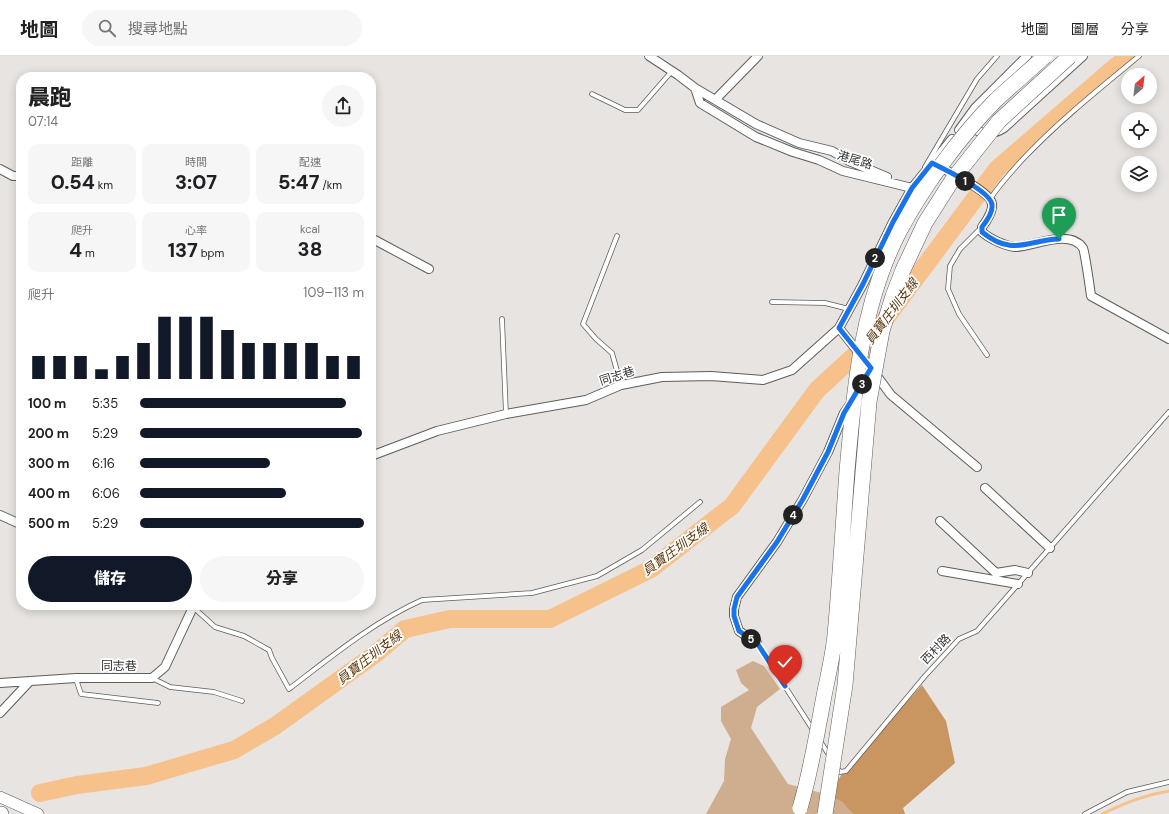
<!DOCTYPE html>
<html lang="zh-TW">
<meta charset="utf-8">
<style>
:root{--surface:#fff;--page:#f6f6f6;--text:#202124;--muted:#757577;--line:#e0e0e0;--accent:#111827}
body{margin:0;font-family:"DM Sans","Noto Sans TC",sans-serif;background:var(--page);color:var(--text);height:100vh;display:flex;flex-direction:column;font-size:15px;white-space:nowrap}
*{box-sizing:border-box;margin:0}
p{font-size:13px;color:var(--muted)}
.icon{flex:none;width:22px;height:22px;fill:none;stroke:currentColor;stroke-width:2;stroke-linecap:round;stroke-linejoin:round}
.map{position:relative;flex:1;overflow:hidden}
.side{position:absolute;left:16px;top:16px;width:360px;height:538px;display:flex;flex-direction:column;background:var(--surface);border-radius:16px;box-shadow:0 2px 10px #0003}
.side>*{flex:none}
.needle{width:26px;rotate:28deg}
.controls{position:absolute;left:1121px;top:12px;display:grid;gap:8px}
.controls a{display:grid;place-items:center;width:36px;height:36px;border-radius:50%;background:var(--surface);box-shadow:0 2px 10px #0003;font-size:20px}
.pin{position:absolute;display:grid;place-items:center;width:34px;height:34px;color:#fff;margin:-41px -17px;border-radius:50% 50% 50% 0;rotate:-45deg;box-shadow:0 0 4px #0007}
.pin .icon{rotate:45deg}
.km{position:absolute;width:20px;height:20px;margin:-10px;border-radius:50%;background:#222;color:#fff;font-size:11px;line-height:20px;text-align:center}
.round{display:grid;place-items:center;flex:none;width:42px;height:42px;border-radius:21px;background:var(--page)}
.head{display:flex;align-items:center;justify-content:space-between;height:68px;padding:0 12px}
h1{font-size:22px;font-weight:800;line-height:30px}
.stats{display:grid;grid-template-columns:repeat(3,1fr);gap:6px;height:68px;padding:4px 12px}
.stats div{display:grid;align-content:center;border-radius:10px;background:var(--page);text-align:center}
.stats b{font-size:20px;font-weight:800}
.stats small{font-size:11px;font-weight:400}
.stats p{font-size:11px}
.chart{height:112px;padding:8px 12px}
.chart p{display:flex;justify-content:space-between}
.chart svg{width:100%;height:72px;margin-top:4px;stroke:var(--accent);stroke-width:6}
.button{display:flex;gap:8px;margin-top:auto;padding:8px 12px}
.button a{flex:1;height:46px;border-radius:24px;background:var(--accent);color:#fff;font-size:16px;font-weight:800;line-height:46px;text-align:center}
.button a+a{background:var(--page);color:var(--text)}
ul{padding:0 12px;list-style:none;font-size:13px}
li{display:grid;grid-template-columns:64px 48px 1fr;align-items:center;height:30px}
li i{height:10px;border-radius:5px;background:var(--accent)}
header{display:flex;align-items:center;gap:24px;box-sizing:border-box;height:56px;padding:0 20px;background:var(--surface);border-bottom:1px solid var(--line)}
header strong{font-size:19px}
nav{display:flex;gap:22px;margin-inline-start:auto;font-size:14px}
.search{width:280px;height:36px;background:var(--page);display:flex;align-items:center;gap:10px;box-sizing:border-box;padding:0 14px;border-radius:22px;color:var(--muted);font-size:15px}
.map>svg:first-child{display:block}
</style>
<header>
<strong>地圖</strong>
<div class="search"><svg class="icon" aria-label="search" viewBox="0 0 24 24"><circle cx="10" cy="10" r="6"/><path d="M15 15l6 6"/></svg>搜尋地點</div>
<nav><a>地圖</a><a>圖層</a><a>分享</a></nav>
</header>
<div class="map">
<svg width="1169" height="758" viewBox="0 0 1169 758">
<rect width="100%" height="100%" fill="#e7e4e1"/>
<!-- green -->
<path fill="#cfae8f" d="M753,605L764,610L780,633L757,651L751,672L788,728L829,739L842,746L853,758H706L724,725L725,703L731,683L721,665V651L749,634L741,627L736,614Z"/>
<!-- forest -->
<path fill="#c99561" d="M922,629L946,665L955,707L903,752L905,758H853L842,746L829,739L845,713Z"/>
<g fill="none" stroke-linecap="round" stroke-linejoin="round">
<!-- stream -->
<path stroke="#f7c18b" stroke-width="3" d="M1102,758C1125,747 1144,739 1169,735"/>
<!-- river -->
<path stroke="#f7c18b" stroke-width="18" d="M40,737L77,729L146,720L234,694L275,670L374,599L405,573L450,563H550L651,513L732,450L817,334L866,289L997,113L1115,11L1130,0"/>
<!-- lane casing -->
<g stroke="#5f5d5a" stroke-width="5.5">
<path id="lane" d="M592,38L625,54H638L672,15
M925,111L977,23L997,0
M990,143C1000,128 1011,116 1023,103C1059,65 1099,33 1139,0
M982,171L960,193L950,210L948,233L959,258L987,299
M617,180L583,268L596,283L612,297L621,329
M772,246L825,247L849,253
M502,263L506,358
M193,551L215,571L244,580L269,594L272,602L289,633C331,601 373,566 422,544L532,537L597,520L642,494L700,446
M757,587L813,674
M152,622L170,631L214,636L242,645
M76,623L81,638L158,647
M820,685L829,699
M836,710L840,716L846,715L925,620L959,583L977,575L1169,356
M1085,758L1127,736L1169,726"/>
</g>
<!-- street casing -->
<g stroke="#5f5d5a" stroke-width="10">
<path id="street" d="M649,0L678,19L695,32L700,47L756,81L793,96L819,104L843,115L912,132
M695,32L756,68L799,87L832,95L849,105L887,121
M715,44L758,0
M969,71C981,78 992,80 1004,72L1083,0
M959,74L975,52L1027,0
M938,110C949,116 991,136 992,148C993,155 986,166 982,171V176C990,183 1005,190 1015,191C1033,191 1069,172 1083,192C1085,197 1090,232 1091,240L1169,283
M0,113L13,120H21
M371,182L429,213
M839,272L871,312L891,339L977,411
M371,400L437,375L506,358L586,344L621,329L662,321L711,320L763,324L792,314L839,272L863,228L893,166L912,132L952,83
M985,432L1050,492
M0,459L20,468
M940,465L996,517L1015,514L1028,517
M942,515L1018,528
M757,587L739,575L734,560V553L737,541L777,486L803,443L828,396L844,357L851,347
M0,627L76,622H152L165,611L194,549
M0,657L30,625"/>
</g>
<!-- secondary casing -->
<g stroke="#5f5d5a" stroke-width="12">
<path id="secondary" d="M0,741L38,758"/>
</g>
<!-- highway casing -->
<g stroke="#5f5d5a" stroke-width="16">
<path id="highway" d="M0,758H1"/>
</g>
<!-- lane -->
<use href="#lane" stroke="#fff" stroke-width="4"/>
<!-- street -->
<use href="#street" stroke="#fff" stroke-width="8"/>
<!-- secondary -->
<use href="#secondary" stroke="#fff" stroke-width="11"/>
<!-- highway -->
<use href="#highway" stroke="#fff" stroke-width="15"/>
<!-- highway-bridge casing -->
<g stroke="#5f5d5a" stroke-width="16" stroke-linecap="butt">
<path id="highway-bridge" d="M800,752C811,715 817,677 824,640C828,620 833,599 835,579C840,524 843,470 847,415C854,334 861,250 899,176C923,131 960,80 996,44C1012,29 1029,15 1045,0
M825,758L845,629L869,346L882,275L893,240L903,214L925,167L953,123L999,65L1070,0"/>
</g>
<!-- highway-bridge -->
<use href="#highway-bridge" stroke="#fff" stroke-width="15"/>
</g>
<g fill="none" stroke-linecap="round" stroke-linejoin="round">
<!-- route casing -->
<g stroke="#fff" stroke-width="8">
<path id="route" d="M785,630L757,587L739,575L734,560V553L737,541L777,486L803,443L828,396L844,357L871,312L839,272L863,228L893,166L912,132L932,107C944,113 992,136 992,149C993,156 986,166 982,171V176C1013,201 1027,184 1059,183"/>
</g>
<!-- route -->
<use href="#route" stroke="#1a73e8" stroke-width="5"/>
</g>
<g text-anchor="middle" stroke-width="3.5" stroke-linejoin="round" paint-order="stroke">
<!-- street labels -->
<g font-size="12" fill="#343332" stroke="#fff">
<text transform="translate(855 104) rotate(17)" y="4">港尾路</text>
<text transform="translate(617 320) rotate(-18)" y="4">同志巷</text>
<text transform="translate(936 593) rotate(-46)" y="4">西村路</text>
<text x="119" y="614">同志巷</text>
</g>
<!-- water labels -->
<g font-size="13" font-style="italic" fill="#59360b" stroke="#fff">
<text transform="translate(891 255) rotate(-53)" y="5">員寶庄圳支線</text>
<text transform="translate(675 493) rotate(-36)" y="5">員寶庄圳支線</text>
<text transform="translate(369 601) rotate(-38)" y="5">員寶庄圳支線</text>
</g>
</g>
</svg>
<div class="controls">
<a><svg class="needle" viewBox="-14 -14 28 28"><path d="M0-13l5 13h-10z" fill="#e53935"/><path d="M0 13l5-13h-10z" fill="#757577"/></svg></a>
<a><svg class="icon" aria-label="locate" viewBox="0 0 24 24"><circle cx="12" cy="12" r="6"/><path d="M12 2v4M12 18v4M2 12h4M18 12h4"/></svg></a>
<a><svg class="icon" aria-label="layers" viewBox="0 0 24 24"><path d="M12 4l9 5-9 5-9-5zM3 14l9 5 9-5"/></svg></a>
</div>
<div class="pin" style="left:1059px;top:183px;background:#1e9e55"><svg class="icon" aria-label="arrive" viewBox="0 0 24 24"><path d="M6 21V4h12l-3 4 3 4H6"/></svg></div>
<div class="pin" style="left:785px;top:630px;background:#d93025"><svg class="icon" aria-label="check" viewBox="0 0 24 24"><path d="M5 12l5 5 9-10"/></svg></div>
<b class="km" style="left:965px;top:125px">1</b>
<b class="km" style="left:875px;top:202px">2</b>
<b class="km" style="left:862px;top:328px">3</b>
<b class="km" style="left:793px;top:459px">4</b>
<b class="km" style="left:751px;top:583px">5</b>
<section class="side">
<div class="head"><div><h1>晨跑</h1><p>07:14</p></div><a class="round"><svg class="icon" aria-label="share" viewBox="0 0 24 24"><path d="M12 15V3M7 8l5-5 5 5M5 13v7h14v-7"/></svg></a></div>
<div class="stats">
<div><p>距離</p><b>0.54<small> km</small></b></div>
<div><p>時間</p><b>3:07</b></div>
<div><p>配速</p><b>5:47<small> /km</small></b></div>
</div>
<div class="stats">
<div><p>爬升</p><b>4<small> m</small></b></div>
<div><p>心率</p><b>137<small> bpm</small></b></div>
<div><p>kcal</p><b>38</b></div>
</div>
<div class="chart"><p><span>爬升</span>109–113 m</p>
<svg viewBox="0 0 160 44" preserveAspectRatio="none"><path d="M5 44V30M15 44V30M25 44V30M35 44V38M45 44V30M55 44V22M65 44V6M75 44V6M85 44V6M95 44V14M105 44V22M115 44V22M125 44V22M135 44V22M145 44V30M155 44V30"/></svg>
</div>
<ul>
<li><b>100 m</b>5:35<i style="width:92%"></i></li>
<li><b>200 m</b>5:29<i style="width:99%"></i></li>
<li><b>300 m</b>6:16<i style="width:58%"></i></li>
<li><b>400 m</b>6:06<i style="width:65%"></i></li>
<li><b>500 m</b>5:29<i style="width:100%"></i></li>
</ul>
<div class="button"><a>儲存</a><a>分享</a></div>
</section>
</div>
